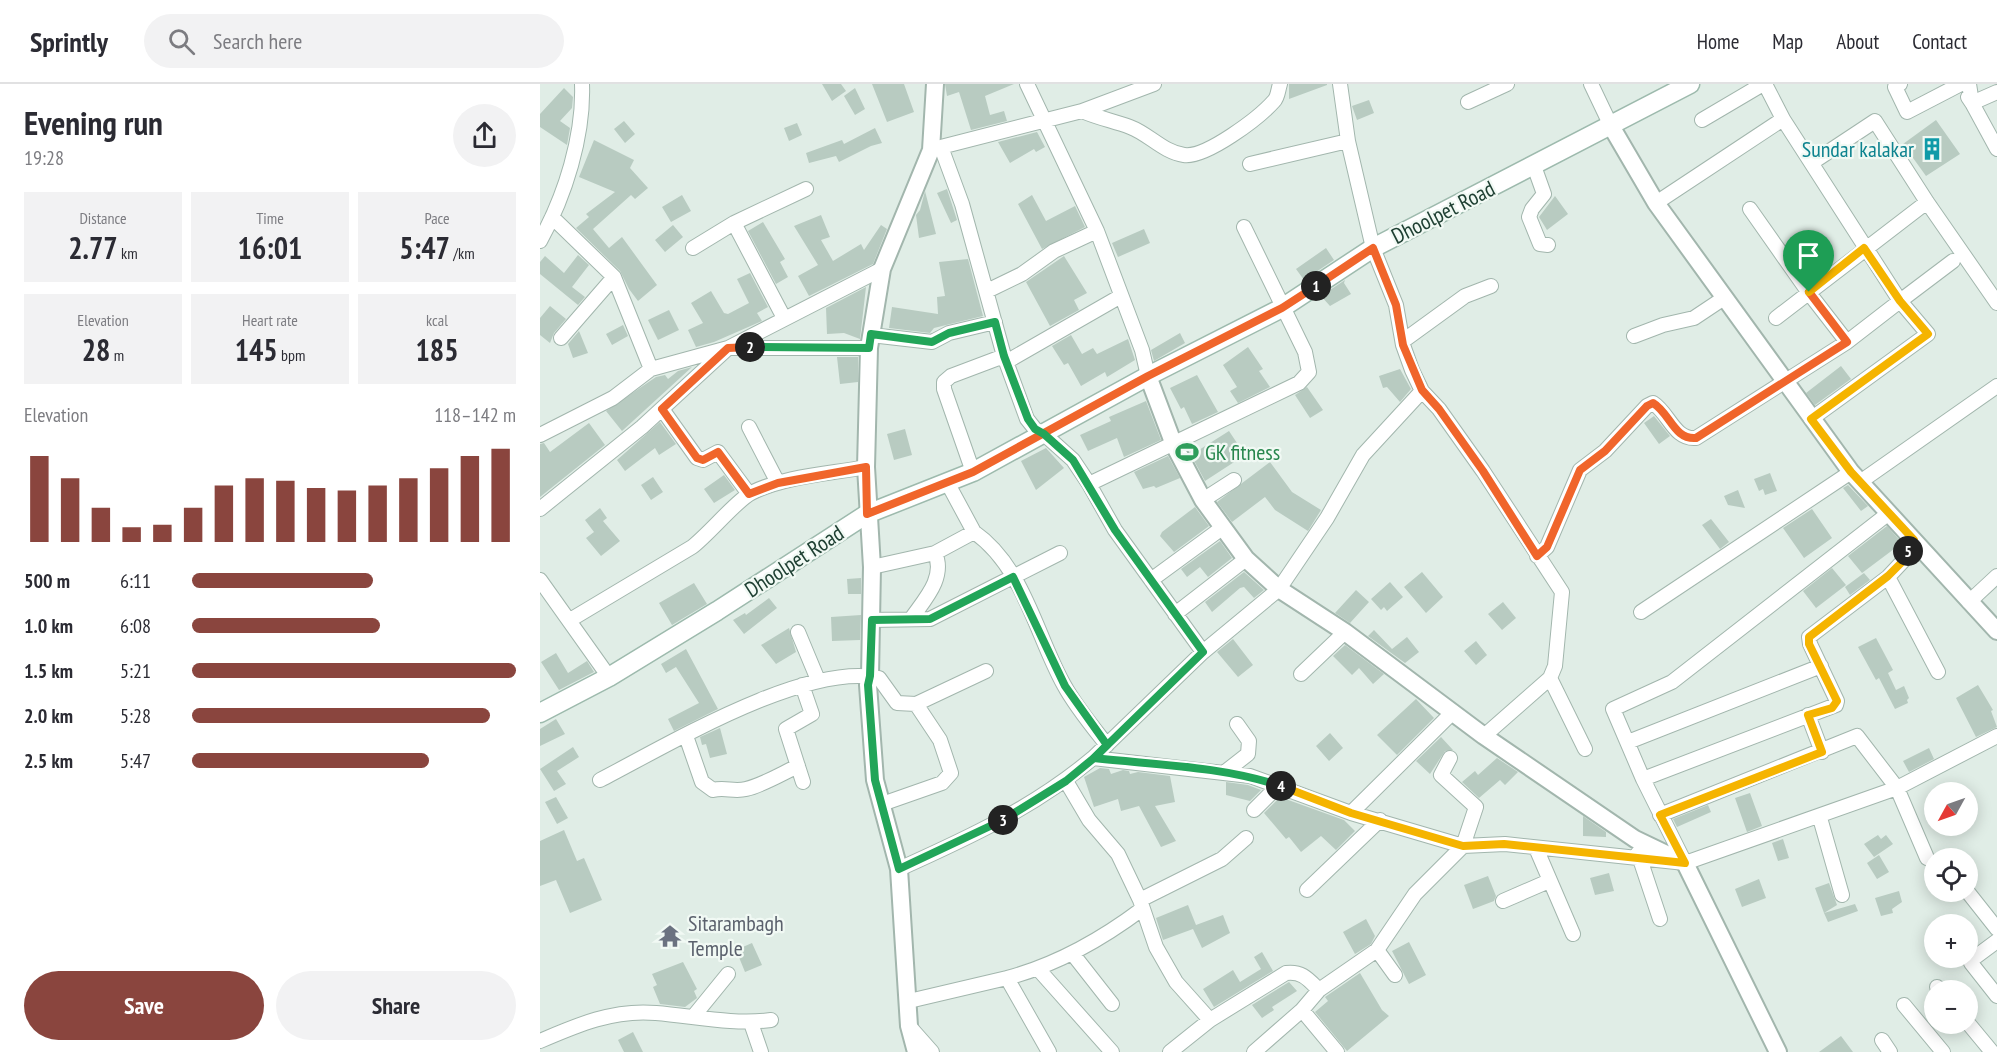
<!DOCTYPE html>
<meta charset="utf-8">
<style>
:root{--surface:#fff;--page:#f2f2f3;--text:#2b2b33;--muted:#7c7c81;--line:#e1e1e2;--accent:#8a453e}
body{margin:0;font-family:"PT Sans Narrow",sans-serif;background:var(--page);color:var(--text);height:100vh;display:flex;flex-direction:column;font-size:22px;white-space:nowrap}
*{box-sizing:border-box;margin:0}
p{font-size:20px;color:var(--muted)}
.icon{flex:none;width:33px;height:33px;fill:none;stroke:currentColor;stroke-width:2;stroke-linecap:round;stroke-linejoin:round}
.map{position:relative;flex:1;overflow:hidden}
.side{display:flex;flex-direction:column;background:var(--surface);width:540px}
.side>*{flex:none}
.needle{width:39px;rotate:230deg}
.controls{position:absolute;left:1384px;top:698px;display:grid;gap:12px}
.controls a{display:grid;place-items:center;width:54px;height:54px;border-radius:50%;background:var(--surface);box-shadow:0 3px 15px #0003;font-size:30px}
.pin{position:absolute;display:grid;place-items:center;width:51px;height:51px;color:#fff;margin:-62px -26px;border-radius:50% 50% 50% 0;rotate:-45deg;box-shadow:0 0 6px #0007}
.pin .icon{rotate:45deg}
.km{position:absolute;width:30px;height:30px;margin:-15px;border-radius:50%;background:#222;color:#fff;font-size:16px;line-height:30px;text-align:center}
.round{display:grid;place-items:center;flex:none;width:63px;height:63px;border-radius:32px;background:var(--page)}
.overview{display:flex;align-items:center;justify-content:space-between;height:102px;padding:0 24px}
h1{font-size:33px;font-weight:700;line-height:45px}
.stats{display:grid;grid-template-columns:repeat(3,1fr);gap:9px;height:102px;padding:6px 24px}
.stats div{display:grid;align-content:center;border-radius:0px;background:var(--page);text-align:center}
.stats b{font-size:30px;font-weight:700}
.stats small{font-size:16px;font-weight:400}
.stats p{font-size:16px}
.chart{height:168px;padding:12px 24px}
.chart p{display:flex;justify-content:space-between}
.chart svg{width:100%;height:108px;margin-top:6px;stroke:var(--accent);stroke-width:6}
.action{display:flex;gap:12px;margin-top:auto;padding:12px 24px}
.action a{flex:1;height:69px;border-radius:36px;background:var(--accent);color:#fff;font-size:24px;font-weight:700;line-height:69px;text-align:center}
.action a+a{background:var(--page);color:var(--text)}
ul{padding:0 24px;list-style:none;font-size:20px}
li{display:grid;grid-template-columns:96px 72px 1fr;align-items:center;height:45px}
li i{height:15px;border-radius:8px;background:var(--accent)}
header{display:flex;align-items:center;gap:36px;box-sizing:border-box;height:84px;padding:0 30px;background:var(--surface);border-bottom:2px solid var(--line)}
header strong{font-size:28px}
nav{display:flex;gap:33px;margin-inline-start:auto;font-size:21px}
.search{width:420px;height:54px;background:var(--page);display:flex;align-items:center;gap:15px;box-sizing:border-box;padding:0 21px;border-radius:33px;color:var(--muted);font-size:22px}
main{display:flex;flex:1;min-height:0}
.map>svg:first-child{display:block}
</style>
<header>
<strong>Sprintly</strong>
<div class="search"><svg class="icon" aria-label="search" viewBox="0 0 24 24"><circle cx="10" cy="10" r="6"/><path d="M15 15l6 6"/></svg>Search here</div>
<nav><a>Home</a><a>Map</a><a>About</a><a>Contact</a></nav>
</header>
<main>
<section class="side">
<div class="overview"><div><h1>Evening run</h1><p>19:28</p></div><a class="round"><svg class="icon" aria-label="share" viewBox="0 0 24 24"><path d="M12 15V3M7 8l5-5 5 5M5 13v7h14v-7"/></svg></a></div>
<div class="stats">
<div><p>Distance</p><b>2.77<small> km</small></b></div>
<div><p>Time</p><b>16:01</b></div>
<div><p>Pace</p><b>5:47<small> /km</small></b></div>
</div>
<div class="stats">
<div><p>Elevation</p><b>28<small> m</small></b></div>
<div><p>Heart rate</p><b>145<small> bpm</small></b></div>
<div><p>kcal</p><b>185</b></div>
</div>
<div class="chart"><p><span>Elevation</span>118–142 m</p>
<svg viewBox="0 0 160 44" preserveAspectRatio="none"><path d="M5 44V9M15 44V18M25 44V30M35 44V38M45 44V37M55 44V30M65 44V21M75 44V18M85 44V19M95 44V22M105 44V23M115 44V21M125 44V18M135 44V14M145 44V9M155 44V6"/></svg>
</div>
<ul>
<li><b>500 m</b>6:11<i style="width:56%"></i></li>
<li><b>1.0 km</b>6:08<i style="width:58%"></i></li>
<li><b>1.5 km</b>5:21<i style="width:100%"></i></li>
<li><b>2.0 km</b>5:28<i style="width:92%"></i></li>
<li><b>2.5 km</b>5:47<i style="width:73%"></i></li>
</ul>
<div class="action"><a>Save</a><a>Share</a></div>
</section>
<div class="map">
<svg width="1457" height="968" viewBox="0 0 1457 968">
<rect width="100%" height="100%" fill="#e0ede6"/>
<!-- building -->
<path fill="#b8cbc1" d="M282,0H301L306,7L292,17Z
M332,0H364L374,28L347,38Z
M405,0H474L445,12L450,31L464,27L467,37L431,46L419,8L407,12Z
M749,0H787V1L749,15Z
M24,4L33,13L32,24L20,37L30,44L27,61L0,43V30Z
M315,4L325,25L315,31L304,12Z
M829,16L834,29L817,36L812,22Z
M1396,36L1420,70L1386,92L1363,60Z
M84,37L95,50L85,59L74,45Z
M257,39L262,51L249,57L244,44Z
M335,44L342,59L331,62L299,78L296,72L269,79L266,69L302,56L304,60Z
M497,48L505,63L496,68L494,65L470,79L458,58Z
M54,56L94,76L90,84L108,104L95,115L91,111L53,145L69,164L82,153L117,201L98,217L89,205L80,187L36,144L49,133L46,130L75,108L39,93Z
M407,105L417,136L411,139L397,109Z
M385,107L396,150L379,154L376,131L380,126Z
M142,111L151,127L131,138L122,123Z
M492,111L506,137L535,122L545,143L502,165L478,120Z
M1015,112L1028,130L1007,146L999,133Z
M281,131L290,153L281,156L293,177L321,160L324,166L341,141L347,145L333,180L269,212L258,192L278,181L254,142Z
M223,138L245,175L240,178L248,193L236,200L208,147Z
M133,141L143,153L125,168L115,156Z
M604,145L610,159L578,173L572,159Z
M786,164L794,176L764,196L756,185Z
M38,171L49,181L32,203L45,213L38,221L0,190V178L5,172L24,189Z
M524,172L547,209L534,216L539,226L510,242L486,198Z
M428,175L443,232L394,244L390,249L349,244L352,223L398,230L397,213L405,212L399,178Z
M210,189L228,223L217,229L222,237L174,258L156,263L148,246L163,239L151,219L171,207L184,229L188,230L209,219L197,195Z
M805,196L804,199L811,210L790,222L781,212Z
M326,203L320,255L304,249L287,250L286,224Z
M10,222L26,235L14,249L10,259L0,251V234Z
M129,226L139,246L118,256L108,236Z
M83,241L88,252L72,261L66,250Z
M39,247L48,269L33,274L28,260Z
M640,249L645,259L614,277L611,266Z
M531,251L542,270L553,264L557,270L588,255L595,276L567,293L565,288L541,302L528,279L524,281L512,262Z
M708,263L723,285L719,287L730,303L698,319L690,307L697,303L683,281Z
M297,273H318V298L300,300Z
M1301,282L1311,295L1275,321L1266,309Z
M152,283L82,347L66,327L116,293L125,291L128,295L138,287Z
M860,285L871,305L860,318L847,303L843,304L839,292Z
M657,291L678,328L652,340L644,323L641,325L630,304Z
M767,303L783,326L770,334L755,311Z
M606,317L621,356L584,373L577,354L548,367L540,351L571,337L569,333Z
M1114,332L1130,352L1119,360L1104,339Z
M120,338L136,360L119,371L115,364L85,387L77,376Z
M49,339L65,361L0,413V360L4,359L10,368Z
M365,345L372,371L354,376L347,350Z
M689,347L705,371L665,397L651,371Z
M506,364L524,384L496,406L481,377Z
M628,372L640,394L616,404L614,402L603,405L594,388Z
M730,378L752,408L781,426L768,447L735,426L725,413L692,438L677,418Z
M1230,389L1237,407L1225,411L1223,405L1219,407L1214,395Z
M184,391L195,406L174,419L164,405Z
M113,393L123,408L111,416L101,401Z
M1308,401L1328,422L1321,427L1303,404Z
M1198,406L1205,424L1188,421L1184,412Z
M655,423L669,442L634,468L620,452L622,448Z
M60,424L67,434L63,437L80,457L61,472L46,454L54,448L45,436Z
M1272,425L1292,454L1264,474L1243,444Z
M1171,435L1189,458L1180,465L1162,441Z
M1347,442L1362,459L1359,466L1356,468L1354,465L1322,489L1308,472Z
M680,457L692,474L668,493L660,483L647,493L641,485Z
M1292,484L1306,501L1276,524L1263,507Z
M704,488L724,506L714,514L704,503L700,504L672,528L665,518Z
M882,488L903,513L886,529L864,503Z
M1324,489L1330,496L1310,511L1305,503Z
M321,494V510H308L307,495Z
M850,498L863,513L847,527L844,523L841,526L831,515Z
M154,499L167,520L132,541L119,519Z
M816,506L829,518L810,539L795,529Z
M229,514L237,524L204,550L193,536L205,529L206,531Z
M963,518L976,534L962,546L948,530Z
M321,531L320,556L292,557L291,533Z
M249,544L256,568L236,580L221,561Z
M834,546L852,565L867,553L879,568L865,579L828,552Z
M1336,554L1353,586L1348,589L1356,606L1364,602L1369,614L1367,616L1368,619L1355,625L1339,594L1336,596L1318,563Z
M693,555L713,581L698,593L677,568Z
M936,557L947,571L936,581L924,567Z
M805,561L844,590L833,600L819,584L812,591L793,572Z
M146,565L178,625L134,647L128,635L159,619L136,583L126,589L121,580Z
M16,569L28,589L47,577L54,588L19,606L1,578Z
M1438,601L1453,626L1451,627L1457,643L1436,653L1416,614Z
M876,615L894,634L857,671L837,651Z
M16,635L25,650L0,662V645Z
M180,644L187,670L170,674L166,660L162,661L160,653Z
M790,649L803,664L789,677L776,662Z
M901,653L913,666L905,667L890,690L876,677Z
M33,663L39,673L17,687L26,700L14,707L0,685Z
M1389,664L1394,675L1369,688L1363,677Z
M957,674L978,688L965,701L960,696L939,714L922,698L935,687L938,691Z
M560,684L569,685L571,690L583,686L589,687L590,690L598,688L630,692L635,718L615,722L636,757L621,763L599,722L581,727L578,715L554,723L544,693Z
M686,698L708,701L721,706L710,717L686,711Z
M1210,709L1222,742L1207,748L1195,714Z
M16,713L28,734L17,740L5,718Z
M740,713L804,736L815,747L796,766L781,752L761,768L749,753L746,755L724,729Z
M1168,721L1171,728L1137,743L1133,735Z
M1043,732L1066,748V753L1043,752Z
M24,746L37,777L44,774L62,816L30,829L16,796L0,802V757Z
M1338,751L1341,755L1346,751L1353,760L1334,773L1324,760Z
M1243,755L1249,774L1238,777L1232,759Z
M1339,771L1349,788L1337,795L1327,779Z
M1069,789L1074,807L1055,811L1050,794Z
M948,792L956,812L954,817L933,825L924,801Z
M1219,795L1226,814L1202,823L1195,805Z
M1289,799L1297,821L1284,829L1275,804Z
M1359,807L1362,818L1352,825L1353,829L1341,832L1335,814Z
M1315,820L1318,827L1288,838L1284,829Z
M648,821L656,841L683,831L690,849L662,864L653,845L623,856L616,834Z
M826,835L835,852L831,860L815,870L803,848Z
M869,858L886,891L869,900L852,867Z
M212,859L222,881L205,888L196,866Z
M722,868L733,887L674,923L663,905L693,886L700,898L721,885L714,873Z
M143,878L157,905L154,907L157,914L145,923L120,920L113,903L117,901L112,890Z
M820,889L842,926L849,932L807,967L775,928L788,917L785,913Z
M749,898L757,907L732,923L734,926L722,934L712,921Z
M93,948L103,968H84L78,956Z
M1301,952L1313,968H1279Z"/>
<g fill="none" stroke-linecap="round" stroke-linejoin="round">
<!-- minor casing -->
<g stroke="#a2b6ad" stroke-width="16">
<path id="minor" d="M487,0L557,147L602,266L608,292
M800,0L808,57L833,164L856,221L863,261L872,286L882,307L899,325L943,387L1022,508L1015,582L1010,594L944,652
M1051,0L1071,42
M1360,0L1355,3L1367,28L1419,1
M1429,0L1432,19L1457,65
M1428,13L1432,19L1457,8
M928,18L967,0
M542,27C558,34 574,37 590,43C609,50 623,68 644,71C666,74 719,34 734,17C738,13 738,6 740,0
M1162,36L1223,0
M401,63L422,120L464,272L487,335L495,345L504,350L533,376L549,400
M393,65L542,27L614,0
M1273,78L1335,37L1387,118L1457,219
M710,80L808,57
M994,82L1004,110L992,125L989,133L1000,160L1008,161
M1116,119L1243,35L1225,0
M1210,125L1269,209L1307,258
M194,139L244,234
M0,157C25,112 44,52 42,0
M153,164L194,139L266,105
M447,207L482,190L514,167L557,147
M1236,234L1387,118
M331,251L392,258L409,249L455,238
M1094,252L1123,241L1154,234L1184,214
M21,254L74,193
M863,257L925,212L951,202
M466,278L581,212
M111,285L188,264L342,185
M122,325L157,374L163,376L178,368L209,410
M1271,335L1388,250L1360,217L1413,177
M209,343L238,399
M0,351L73,314L111,285L74,193L12,133
M433,388L404,305V298L411,292L464,272
M407,398L434,448
M1320,398L1457,302
M663,416L694,396
M0,425L102,343L188,264H329
M997,472L1007,463L1040,386L1065,367L1107,322L1113,319C1129,329 1134,356 1156,354L1307,258L1360,217L1243,35
M332,483L395,469L434,448C484,483 496,551 524,601C536,623 552,642 567,661
M1348,493L1398,588
M0,496L69,593
M611,496L682,444
M1429,518L1457,492
M1101,528L1311,388
M635,530L706,475
M371,535C384,516 406,494 395,469
M30,536L152,463C169,450 197,416 211,409C245,392 289,390 326,383
M331,536L390,535L520,469
M258,548L278,596
M663,568L575,446L549,400L759,299L769,288L765,268L704,143
M761,590L805,548
M1010,594L1045,665
M262,601L272,630L246,645L263,698
M1268,631L1282,668
M146,652L162,698L173,706C185,703 194,708 206,705C223,701 241,690 258,682
M1088,658L1281,582
M553,674L663,568L739,505L787,434L823,371L882,307
M685,688L708,670L709,657L697,640
M1103,695L1296,621L1297,617L1270,560L1269,553L1348,493L1364,476L1374,456
M60,696C128,661 265,578 339,594L357,619L376,620L446,587
M526,697L549,736L578,770L600,816L616,863L636,898L670,936
M342,720L402,699L411,689L400,656L376,620
M714,726L739,701
M811,729L913,628
M1120,731L1317,652L1357,704L1387,774
M1280,734L1302,811
M996,764L1033,850
M1098,769L1120,835
M1145,779L1103,695L1073,625L1132,598L1349,429
M359,785C430,753 493,724 553,674L710,692L811,729L923,762L965,760L1145,779L1357,704L1457,652
M767,806L840,736
M1427,807L1457,845
M600,816L682,775L706,754
M963,817L1009,797
M1457,857L1434,874L1431,879L1457,912
M837,866L855,891
M532,869L572,920
M499,886L572,968
M467,894C516,881 562,855 602,825
M1397,903L1400,906
M369,917L467,894L509,968
M1364,921L1403,968
M762,926L797,968
M153,933L188,890
M211,939L221,968
M1428,939L1452,968
M369,942L392,968
M1342,956L1350,968
M0,957C37,941 74,925 116,929C154,932 192,941 231,936
M630,968L670,936L746,889C762,887 768,895 779,906
M714,968L762,926L779,906L837,866L875,810L923,762L936,723L901,691L910,674"/>
</g>
<!-- tertiary casing -->
<g stroke="#a2b6ad" stroke-width="20">
<path id="tertiary" d="M1071,42L1116,119L1311,388L1457,547
M608,292L634,361L663,416L706,475L739,505L805,548L944,652L1095,755L1145,779L1238,968
M376,968L369,942L359,785L335,696L328,601L330,592L332,483L326,383L329,264L342,185L391,66L395,0"/>
</g>
<!-- secondary casing -->
<g stroke="#9dbaad" stroke-width="21">
<path id="secondary" d="M0,629L69,593L177,527L327,430L433,388L608,292L742,224L833,164L1150,0"/>
</g>
<!-- minor -->
<use href="#minor" stroke="#fff" stroke-width="14"/>
<!-- tertiary -->
<use href="#tertiary" stroke="#fff" stroke-width="16"/>
<!-- secondary -->
<use href="#secondary" stroke="#fff" stroke-width="18"/>
</g>
<g fill="none" stroke-linecap="round" stroke-linejoin="round">
<!-- split-1 casing -->
<g stroke="#fff" stroke-width="12">
<path id="split-1" d="M776,202L833,164L856,221L863,261L882,306L899,325L943,387L997,472L1007,463L1040,386L1065,367L1107,322L1113,319C1130,329 1134,356 1156,354L1307,258L1269,208"/>
</g>
<!-- split-2 casing -->
<g stroke="#fff" stroke-width="12">
<path id="split-2" d="M210,263L188,264L122,325L157,374L163,376L178,368L209,410L238,399L326,383L327,430L433,388L608,292L742,224L776,202"/>
</g>
<!-- split-3 casing -->
<g stroke="#fff" stroke-width="12">
<path id="split-3" d="M210,263L329,264L331,250L392,258L409,249L455,238L464,272L488,335L495,345L504,350L533,376L575,446L663,568L554,674L526,697L463,736"/>
</g>
<!-- split-4 casing -->
<g stroke="#fff" stroke-width="12">
<path id="split-4" d="M463,736L359,785L335,696L328,601L330,592L332,536L390,535L473,493L525,602L567,661L554,674C616,681 681,682 741,702"/>
</g>
<!-- split-5 casing -->
<g stroke="#fff" stroke-width="12">
<path id="split-5" d="M741,702L811,729L923,762L964,760L1145,779L1120,731L1282,668L1268,631L1292,624L1297,617L1269,560V553L1348,492L1364,476L1368,467"/>
</g>
<!-- split-6 casing -->
<g stroke="#fff" stroke-width="12">
<path id="split-6" d="M1269,208L1324,164L1360,217L1388,250L1271,335L1311,388L1374,456L1368,467"/>
</g>
<!-- split-1 -->
<use href="#split-1" stroke="#f0652b" stroke-width="8"/>
<!-- split-2 -->
<use href="#split-2" stroke="#f0652b" stroke-width="8"/>
<!-- split-3 -->
<use href="#split-3" stroke="#22a559" stroke-width="8"/>
<!-- split-4 -->
<use href="#split-4" stroke="#22a559" stroke-width="8"/>
<!-- split-5 -->
<use href="#split-5" stroke="#f5b400" stroke-width="8"/>
<!-- split-6 -->
<use href="#split-6" stroke="#f5b400" stroke-width="8"/>
</g>
<!-- icons -->
<defs>
<g id="building-bare" transform="scale(1.8)"><path d="M-4-6H4V6H1V3H-1V6H-4ZM-2.5-4.3h1.7v1.8h-1.7ZM.8-4.3h1.7v1.8H.8ZM-2.5-1h1.7V.8h-1.7ZM.8-1h1.7V.8H.8Z" fill="#0f9aa8" stroke="#f1f9f4" stroke-width="2.5" paint-order="stroke"/></g>
<g id="stadium-bare" transform="scale(1.8)"><path d="M0-5a6.5 5 0 1 0 0 10a6.5 5 0 1 0 0-10ZM-3.5-1.8h7v3.6h-7Z" fill="#2e9e5b" stroke="#f1f9f4" stroke-width="2.5" paint-order="stroke"/></g>
<g id="temple-bare" transform="scale(1.8)"><path d="M0-6L5-2H3V0L6.5 2.5H4V6H1.5V3h-3V6H-4V2.5H-6.5L-3 0V-2H-5Z" fill="#6b7280" stroke="#f1f9f4" stroke-width="2.5" paint-order="stroke"/></g>
</defs>
<g fill-rule="evenodd">
<use href="#building-bare" x="1392" y="65"/>
<use href="#stadium-bare" x="647" y="368"/>
<use href="#temple-bare" x="130" y="852"/>
</g>
<g text-anchor="middle" stroke-width="4.5" stroke-linejoin="round" paint-order="stroke">
<!-- culture labels -->
<g font-size="22" fill="#0d838f" stroke="#f1f9f4" text-anchor="end">
<text x="1374" y="73">Sundar kalakar</text>
</g>
<!-- street labels -->
<g font-size="22" fill="#1f4033" stroke="#f1f9f4">
<text transform="translate(903 128) rotate(-27)" y="8">Dhoolpet Road</text>
<text transform="translate(254 477) rotate(-33)" y="8">Dhoolpet Road</text>
</g>
<!-- leisure labels -->
<g font-size="22" fill="#27864d" stroke="#f1f9f4" text-anchor="start">
<text x="665" y="376">GK fitness</text>
</g>
<!-- worship labels -->
<g font-size="22" fill="#5b616d" stroke="#f1f9f4" text-anchor="start">
<text x="148" y="847">Sitarambagh<tspan x="148" dy="25">Temple</tspan></text>
</g>
</g>
</svg>
<div class="controls">
<a><svg class="needle" viewBox="-14 -14 28 28"><path d="M0-13l5 13h-10z" fill="#e53935"/><path d="M0 13l5-13h-10z" fill="#7c7c81"/></svg></a>
<a><svg class="icon" aria-label="locate" viewBox="0 0 24 24"><circle cx="12" cy="12" r="6"/><path d="M12 2v4M12 18v4M2 12h4M18 12h4"/></svg></a>
<a>+</a>
<a>−</a>
</div>
<div class="pin" style="left:1269px;top:208px;background:#1e9e55"><svg class="icon" aria-label="arrive" viewBox="0 0 24 24"><path d="M6 21V4h12l-3 4 3 4H6"/></svg></div>
<b class="km" style="left:776px;top:202px">1</b>
<b class="km" style="left:210px;top:263px">2</b>
<b class="km" style="left:463px;top:736px">3</b>
<b class="km" style="left:741px;top:702px">4</b>
<b class="km" style="left:1368px;top:467px">5</b>
</div>
</main>
